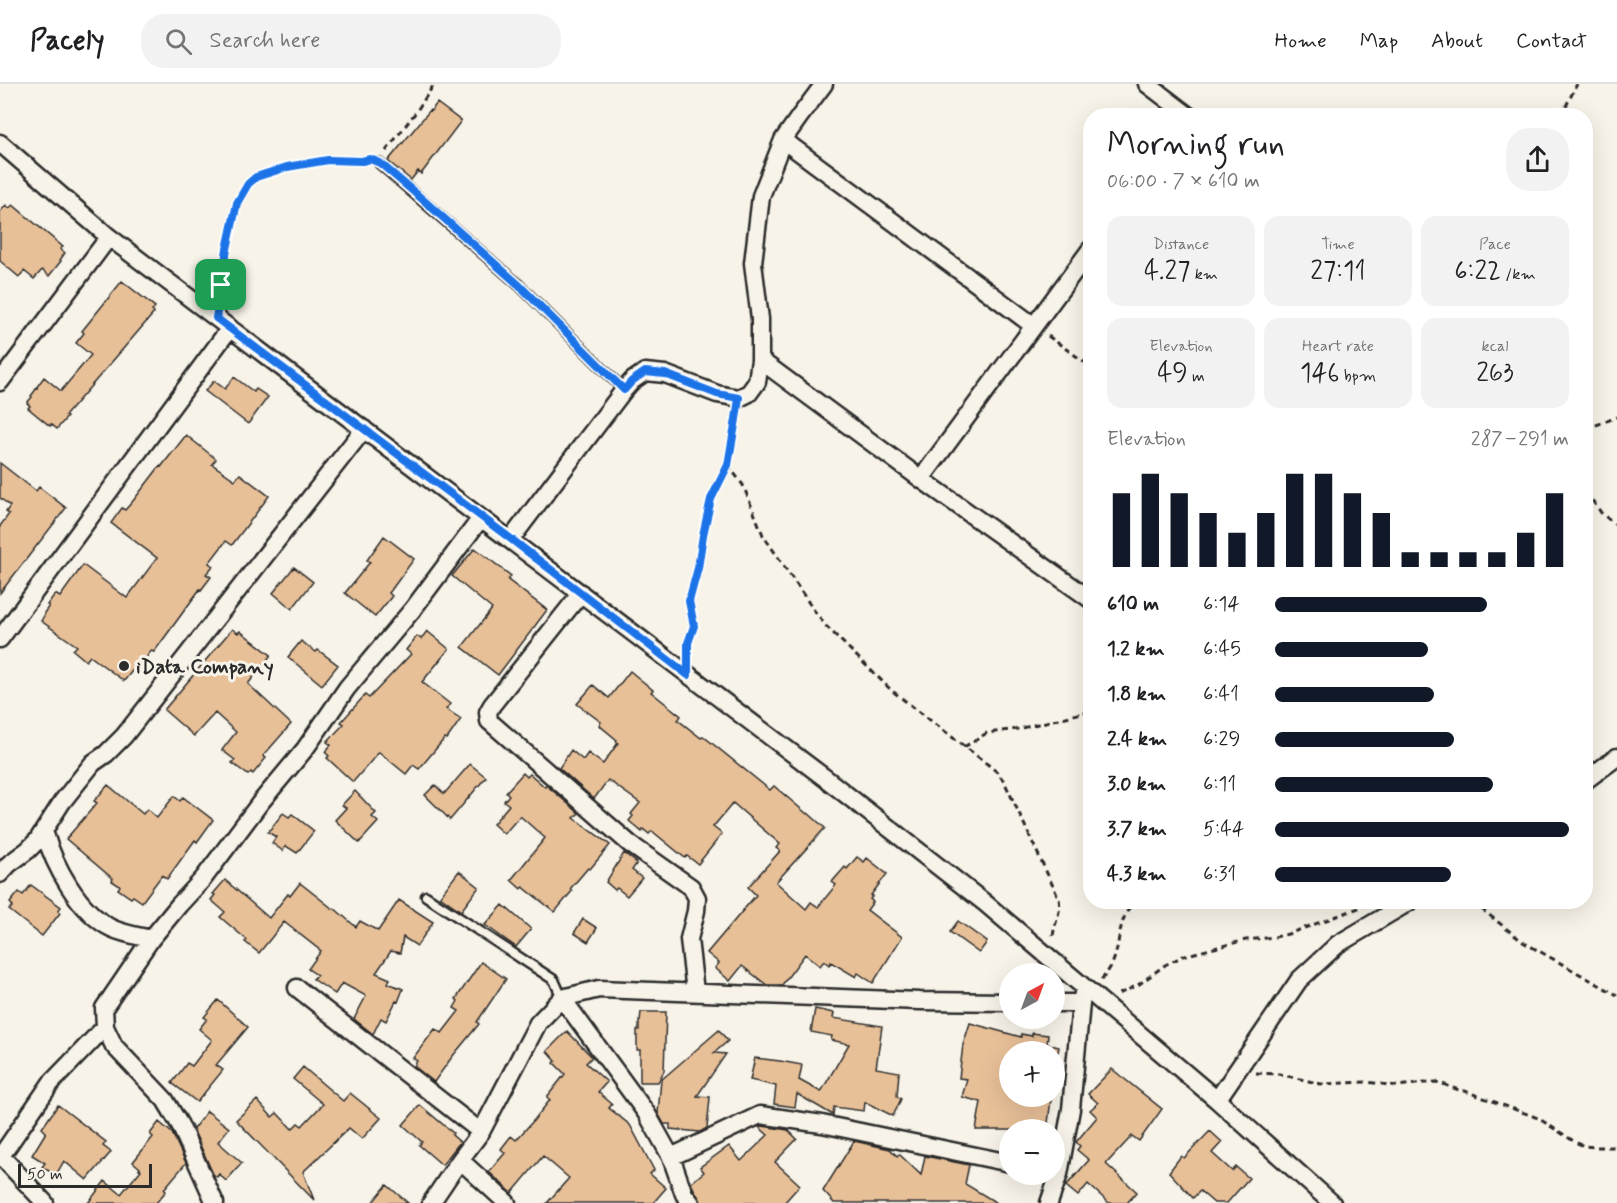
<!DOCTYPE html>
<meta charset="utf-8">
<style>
:root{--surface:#fff;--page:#f2f2f2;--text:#202124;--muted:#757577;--line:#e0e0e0;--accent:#111827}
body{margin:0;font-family:Mynerve,sans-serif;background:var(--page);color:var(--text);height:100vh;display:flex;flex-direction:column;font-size:22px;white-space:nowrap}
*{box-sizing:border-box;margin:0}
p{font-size:20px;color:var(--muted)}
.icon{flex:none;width:33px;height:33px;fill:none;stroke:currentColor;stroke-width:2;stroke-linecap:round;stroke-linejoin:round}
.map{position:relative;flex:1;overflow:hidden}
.details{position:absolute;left:1083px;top:24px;width:510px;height:801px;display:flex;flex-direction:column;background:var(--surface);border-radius:24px;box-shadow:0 6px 24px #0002}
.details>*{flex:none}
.needle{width:39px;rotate:41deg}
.buttons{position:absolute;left:999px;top:879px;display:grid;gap:12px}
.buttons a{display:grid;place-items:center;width:66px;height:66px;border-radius:50%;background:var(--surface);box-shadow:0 6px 24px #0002;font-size:30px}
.scale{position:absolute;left:18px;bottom:15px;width:134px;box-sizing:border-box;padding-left:6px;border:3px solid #2b2b2b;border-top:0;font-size:16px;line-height:21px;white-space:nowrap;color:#2b2b2b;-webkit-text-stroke:4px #f7f3e8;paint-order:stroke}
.pin{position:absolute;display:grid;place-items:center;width:51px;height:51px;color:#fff;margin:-26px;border-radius:12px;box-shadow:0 3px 9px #0006}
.round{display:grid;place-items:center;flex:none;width:63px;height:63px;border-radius:24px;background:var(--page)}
.head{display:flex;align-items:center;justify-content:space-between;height:102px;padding:0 24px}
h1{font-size:33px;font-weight:600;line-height:45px}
.figures{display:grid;grid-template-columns:repeat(3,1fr);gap:9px;height:102px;padding:6px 24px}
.figures div{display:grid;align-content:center;border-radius:15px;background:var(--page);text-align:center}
.figures b{font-size:26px;font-weight:600}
.figures small{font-size:16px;font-weight:400}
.figures p{font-size:16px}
.chart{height:168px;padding:12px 24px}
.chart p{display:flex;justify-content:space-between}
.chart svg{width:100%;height:108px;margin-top:6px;stroke:var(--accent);stroke-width:6}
ul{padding:0 24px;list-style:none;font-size:20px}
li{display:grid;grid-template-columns:96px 72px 1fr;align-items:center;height:45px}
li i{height:15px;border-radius:8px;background:var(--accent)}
header{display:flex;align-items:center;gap:36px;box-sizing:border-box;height:84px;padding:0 30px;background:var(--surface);border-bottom:2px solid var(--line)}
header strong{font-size:28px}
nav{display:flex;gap:33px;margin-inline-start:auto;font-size:21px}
.search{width:420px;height:54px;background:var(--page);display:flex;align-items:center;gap:15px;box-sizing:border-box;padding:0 21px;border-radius:24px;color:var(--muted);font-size:22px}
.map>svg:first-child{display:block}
</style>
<header>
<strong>Pacely</strong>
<div class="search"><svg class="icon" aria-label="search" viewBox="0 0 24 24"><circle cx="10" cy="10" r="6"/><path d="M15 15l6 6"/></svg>Search here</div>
<nav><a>Home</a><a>Map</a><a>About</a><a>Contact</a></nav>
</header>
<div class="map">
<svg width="1617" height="1119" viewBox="0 0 1617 1119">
<rect width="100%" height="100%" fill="#f7f3e8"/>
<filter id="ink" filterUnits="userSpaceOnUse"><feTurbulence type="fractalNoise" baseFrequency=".0167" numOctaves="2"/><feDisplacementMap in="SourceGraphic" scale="12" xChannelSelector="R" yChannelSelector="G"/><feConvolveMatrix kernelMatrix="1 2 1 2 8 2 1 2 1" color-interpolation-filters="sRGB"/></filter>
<g filter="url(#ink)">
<!-- building -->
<path fill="#e8c098" stroke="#2b2b2b" stroke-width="1.5" d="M437,19L461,37L421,90L418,87L411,96L388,77L430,26L431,27Z
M6,121L9,124L13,121L63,163L60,165L65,169L60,176L61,177L49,192L42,186L34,195L24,187L19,193L0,177V128Z
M122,197L155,223L152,227L154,229L65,332L67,333L57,345L51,340L50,342L28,324L30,322L27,319L32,313L31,312L37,304H36L44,293L61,307L91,271L76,259L84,249L82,247Z
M234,293L254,308L256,305L268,313L248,340L205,307L214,297L225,305Z
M186,351L216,375L212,380L235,396L240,390L269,412L232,461L226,457L209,479L213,482L206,490L211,493L201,506L200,505L154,568L151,567L139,584L136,582L124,597L90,572L86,577L73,566L77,562L41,537L45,530L44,529L49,522L47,521L55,510L60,513L83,481L127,514L157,474L111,439L122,424L125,426L133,417L160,382L161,383Z
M0,379L36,407L39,403L66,424L0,509V442L9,430L6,428L10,422L0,414Z
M384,452L414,475L389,509L392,512L375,533L345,509L370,478L367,476Z
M475,464L511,492L508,496L547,526L498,591L462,563L492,525L452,492Z
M294,483L313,498L292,525L273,509Z
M232,545L238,549L240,547L271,571L248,600L291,640L263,672L266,674L253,690L251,688L248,691L232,679L235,676L222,666L236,648L215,629L194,652L164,626Z
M427,547L449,565L422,598L450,620L446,625L461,635L447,655L445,654L419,685L413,681L406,690L379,668L353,698L327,674L329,672L325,668L331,661L327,658L344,640L341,638L365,611L369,614L411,570L406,566L417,552L421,555Z
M301,557L316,568L318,566L338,581L322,601L288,573Z
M630,587L653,606L651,608L681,632L678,636L701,654L703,652L770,706L774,702L807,730L808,729L825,744L776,798L806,825L811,818L818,823L836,801L832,798L845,783L847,785L857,773L864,778L867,774L887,790L871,811L873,812L870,815L873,818L867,826L902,853L873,899L858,889L856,893L831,878L829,881L824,877L820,882L805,870L782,901H767L742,882L730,897L715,884L719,879L707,869L756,811L748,803L780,767L776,764L780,760L733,719L713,743L722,750L698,780L687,772L685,774L652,747L649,750L643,745L642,748L629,737L633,732L631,730L640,719L608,696L594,715L559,684L571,666L583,676L588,669L603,680L618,659L616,657L617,656L599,641L601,638L577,620L593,601L609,614Z
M470,680L486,693L450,736L425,711L435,701L444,710Z
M523,689L527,693L530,690L545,703L546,701L579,729L574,734L610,761L590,785L588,784L570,805L572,807L555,828L523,803L521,805L511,796L545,754L520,732L504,750L493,740L509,721L504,717L509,711L506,708Z
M108,701L143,730L147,725L157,734L174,712L180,717L183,713L213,736L197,758L195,756L167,795L162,791L142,818L133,812L131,814L118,805L120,802L112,797L113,795L66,755L97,719L94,717Z
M355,707L376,729L372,733L378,738L359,759L335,736L346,724L342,721Z
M283,729L289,733L292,730L314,747L297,769L286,762L283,767L272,759L276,753L268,748Z
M624,769L637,779L632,786L642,794L627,812L617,804L615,806L606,798Z
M459,787L479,803L461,827L440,812Z
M225,796L269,834L288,810L290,812L300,799L333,825L334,824L356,843L360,837L378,847L399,816L433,838L417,862L403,853L400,869L391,867L376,889L390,895L388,899L403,905L398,918L396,917L386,937L381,934L373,950L354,935L366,912L342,899L335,910L313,895L317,891L308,885L321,867L284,838L259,869L245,858L247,856L220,833L225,828L211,816L215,811L213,810Z
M31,801L61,823L58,827L60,829L42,852L9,826L13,822L10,819L19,808L23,811Z
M503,821L531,845L516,863L485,841Z
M583,835L597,844L588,858L574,849Z
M958,837L987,858L979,869L950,848Z
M481,878L506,895L477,938L479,940L452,973L434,998L414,982L417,977L413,974L435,945L442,949L459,927L454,924L458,917L456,915Z
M218,916L248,943L216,981L223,986L197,1018L172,999L187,979L192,982L212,956L199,945L207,935L204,933Z
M815,925L834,929L833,934L882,942L876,984L899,988L897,1012L901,1015L893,1032L865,1018L864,1027L834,1023L833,1031L797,1010L795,1023L774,1020L776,1002L750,996L755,974L780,977L802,981L799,996L821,1008L849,960L831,956L832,952L811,948Z
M641,928H666L664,987L658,998H640V966H637V946H639V937H640Z
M970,939L1021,953V950L1032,952V949L1048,951L1047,960L1059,963L1058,968H1010V1012H1031L1051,1015L1048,1039H1046L1045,1046H976L981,1018L962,1013L967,995L959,994L963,961Z
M719,946L728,957L714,969L726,970L697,1012L710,1013L707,1044L700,1048L670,1045V1040H664L658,1029L661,996Z
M567,947L592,973L586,979L607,998L598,1008L612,1020L609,1024L630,1041L654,1086L650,1090L666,1104L653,1119H547L569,1094L543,1072L512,1109L489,1088L505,1069L501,1065L511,1052L516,1056L534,1036L550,1016L547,1013L565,990L554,979L556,977L547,967Z
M303,983L343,1017L350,1009L381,1034L362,1055L349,1044L303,1088L314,1116L236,1036L257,1016L272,1033L277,1029L292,1045L298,1039L302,1042L323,1020L293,995Z
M1112,985L1162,1025L1139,1057L1132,1052L1106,1080L1137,1108L1127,1119H1109L1088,1100L1078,1112L1066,1102L1089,1076L1077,1066L1080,1062L1076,1058L1097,1033L1090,1026L1098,1019L1088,1010Z
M58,1021L106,1058L103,1062L111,1068L87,1096L64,1077L56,1091L42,1083L45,1079L32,1071L46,1048L42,1044Z
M420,1021L453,1049L452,1051L460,1058L442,1081L419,1061L422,1058L403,1041Z
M207,1027L229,1044L218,1058L242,1079L226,1097L219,1090L217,1093L213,1090L193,1045Z
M159,1038L172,1049L186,1079L164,1105L166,1107L156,1119H88L105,1097L121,1110L141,1086L139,1085L140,1084L133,1078L153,1053L150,1050Z
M762,1042L788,1046L797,1055L775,1078L800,1101L784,1119H701L691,1099L704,1088L700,1083L729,1062L741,1077L768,1051L759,1043Z
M1210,1047L1222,1058L1212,1069L1232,1087L1236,1083L1249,1094L1227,1119H1214L1200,1107L1193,1114L1169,1088L1181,1072L1184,1074Z
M854,1057L890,1065L897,1072L899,1070L921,1091L925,1072L969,1081L965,1100L997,1119H834L823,1107Z
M387,1101L408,1119H372Z"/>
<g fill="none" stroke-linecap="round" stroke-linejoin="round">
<!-- lane casing -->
<g stroke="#2b2b2b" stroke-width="13">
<path id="lane" d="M379,79L519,201L624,306
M426,812L554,896L562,914"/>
</g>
<!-- street casing -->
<g stroke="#2b2b2b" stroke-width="21">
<path id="street" d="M1147,0L1189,32
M783,56L1034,242
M0,59L109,153L825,694L985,819L1217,1016L1332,1119
M760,276L921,395L1090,515
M0,298L109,153
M921,395L1090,166
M511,455L624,306L632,297L645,288L665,290L717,310L739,314L749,309L757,298L760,276V235L753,179L761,112L783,56L800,32L824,0
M581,509L492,621L488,628L489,637L630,760L691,803L697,814L696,827L689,855L695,908
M0,555L230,244
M1586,696L1617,673
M44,747C54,781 78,827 111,844C124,850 138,852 151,855
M0,790L9,780L28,766L37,757L62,718L93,679L106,670L124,652L364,345
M297,904L481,1048
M562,914L647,1030L671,1073L684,1110L691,1119
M1054,919H1081
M1217,1016L1299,896L1338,860L1409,818
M671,1073L760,1031L822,1040L1010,1079
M460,1076L507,1119
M45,1119L1,1072L51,999L105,943
M215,1119L180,1041L165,1016L114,962L105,943L104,924L151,855L179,821L203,795L260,719L305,665L347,604L413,525L481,434
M431,1119L460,1076L481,1048L538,939L562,914L599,905L920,917L1010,918
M1049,1119L1059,1090L1071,1025L1081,919L1084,904"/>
</g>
<!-- path -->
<path stroke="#2b2b2b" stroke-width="3" stroke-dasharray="6 4.5" stroke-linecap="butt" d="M1561,32L1577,0
M386,67L416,28L433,2
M219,215C223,187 230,117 249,99C264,85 291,81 310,78C321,77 332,76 343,76C351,76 359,78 366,76
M1048,252L1090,282
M1586,345L1617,333
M728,381L743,401L763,451L813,525L826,542L891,606L986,679L996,687L1004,697L1059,815C1062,829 1053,841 1053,855
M1586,408L1602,430L1617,442
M688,570V559L694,542L689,517L691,509L698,484L703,451L711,415L728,381L737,331
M964,663L987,649L1018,645L1090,627
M1473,818L1523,858L1617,911
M1101,896C1121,874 1115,858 1124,834C1126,828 1130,823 1133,818
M1119,910L1138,901L1165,881L1183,872L1246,856L1275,853L1288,850L1367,821
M1256,989L1279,990L1321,1000L1367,998L1396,1002L1436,998C1446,1000 1454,1006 1465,1007L1538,1034L1575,1058L1584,1062L1595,1063H1617"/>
<!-- lane -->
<use href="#lane" stroke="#f7f3e8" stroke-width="8"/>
<!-- street -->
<use href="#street" stroke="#f7f3e8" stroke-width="16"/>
</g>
</g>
<g fill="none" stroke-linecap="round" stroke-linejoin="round" filter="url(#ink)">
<!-- route casing -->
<g stroke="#fff" stroke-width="12">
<path id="route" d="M370,75L380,79L421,114L519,201L624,306L632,297L645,288L665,290L717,310L739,314L736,335L728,381L711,415L703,451L698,484L689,517L694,542L688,559V591L511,455L216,234L227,165L237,119L248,100L256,93L287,83L328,76L362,77Z"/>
</g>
<!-- route -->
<use href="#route" stroke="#1a73e8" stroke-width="8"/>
</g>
<!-- markers -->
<circle fill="#2b2b2b" stroke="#f7f3e8" stroke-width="2" cx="124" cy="582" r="6"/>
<g text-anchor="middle" stroke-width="6" stroke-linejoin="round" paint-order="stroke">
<!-- poi labels -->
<g font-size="21" font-weight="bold" fill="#2b2b2b" stroke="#f7f3e8" text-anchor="start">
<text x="136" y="589">iData Company</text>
</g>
</g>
</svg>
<div class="buttons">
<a><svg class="needle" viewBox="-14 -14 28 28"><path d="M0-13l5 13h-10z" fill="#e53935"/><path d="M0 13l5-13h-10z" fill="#757577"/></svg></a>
<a>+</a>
<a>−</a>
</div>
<div class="scale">50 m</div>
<div class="pin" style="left:221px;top:201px;background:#1e9e55"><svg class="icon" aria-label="arrive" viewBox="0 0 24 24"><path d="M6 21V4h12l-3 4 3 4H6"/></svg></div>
<section class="details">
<div class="head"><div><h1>Morning run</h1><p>06:00 · 7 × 610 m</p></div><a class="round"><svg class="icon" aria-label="share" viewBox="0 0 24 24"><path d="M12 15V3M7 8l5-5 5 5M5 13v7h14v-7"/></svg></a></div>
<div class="figures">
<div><p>Distance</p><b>4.27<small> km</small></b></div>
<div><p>Time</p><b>27:11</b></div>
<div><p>Pace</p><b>6:22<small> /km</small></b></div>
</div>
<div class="figures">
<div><p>Elevation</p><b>49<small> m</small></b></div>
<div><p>Heart rate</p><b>146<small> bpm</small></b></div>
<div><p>kcal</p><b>263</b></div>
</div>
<div class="chart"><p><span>Elevation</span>287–291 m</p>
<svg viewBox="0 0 160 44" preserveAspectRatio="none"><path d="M5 44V14M15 44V6M25 44V14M35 44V22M45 44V30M55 44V22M65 44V6M75 44V6M85 44V14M95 44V22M105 44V38M115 44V38M125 44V38M135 44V38M145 44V30M155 44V14"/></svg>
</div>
<ul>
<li><b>610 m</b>6:14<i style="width:72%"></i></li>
<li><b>1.2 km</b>6:45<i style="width:52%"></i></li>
<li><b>1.8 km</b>6:41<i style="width:54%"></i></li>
<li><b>2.4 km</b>6:29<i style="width:61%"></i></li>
<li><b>3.0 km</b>6:11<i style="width:74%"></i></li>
<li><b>3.7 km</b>5:44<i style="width:100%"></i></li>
<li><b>4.3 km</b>6:31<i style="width:60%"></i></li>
</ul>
</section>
</div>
